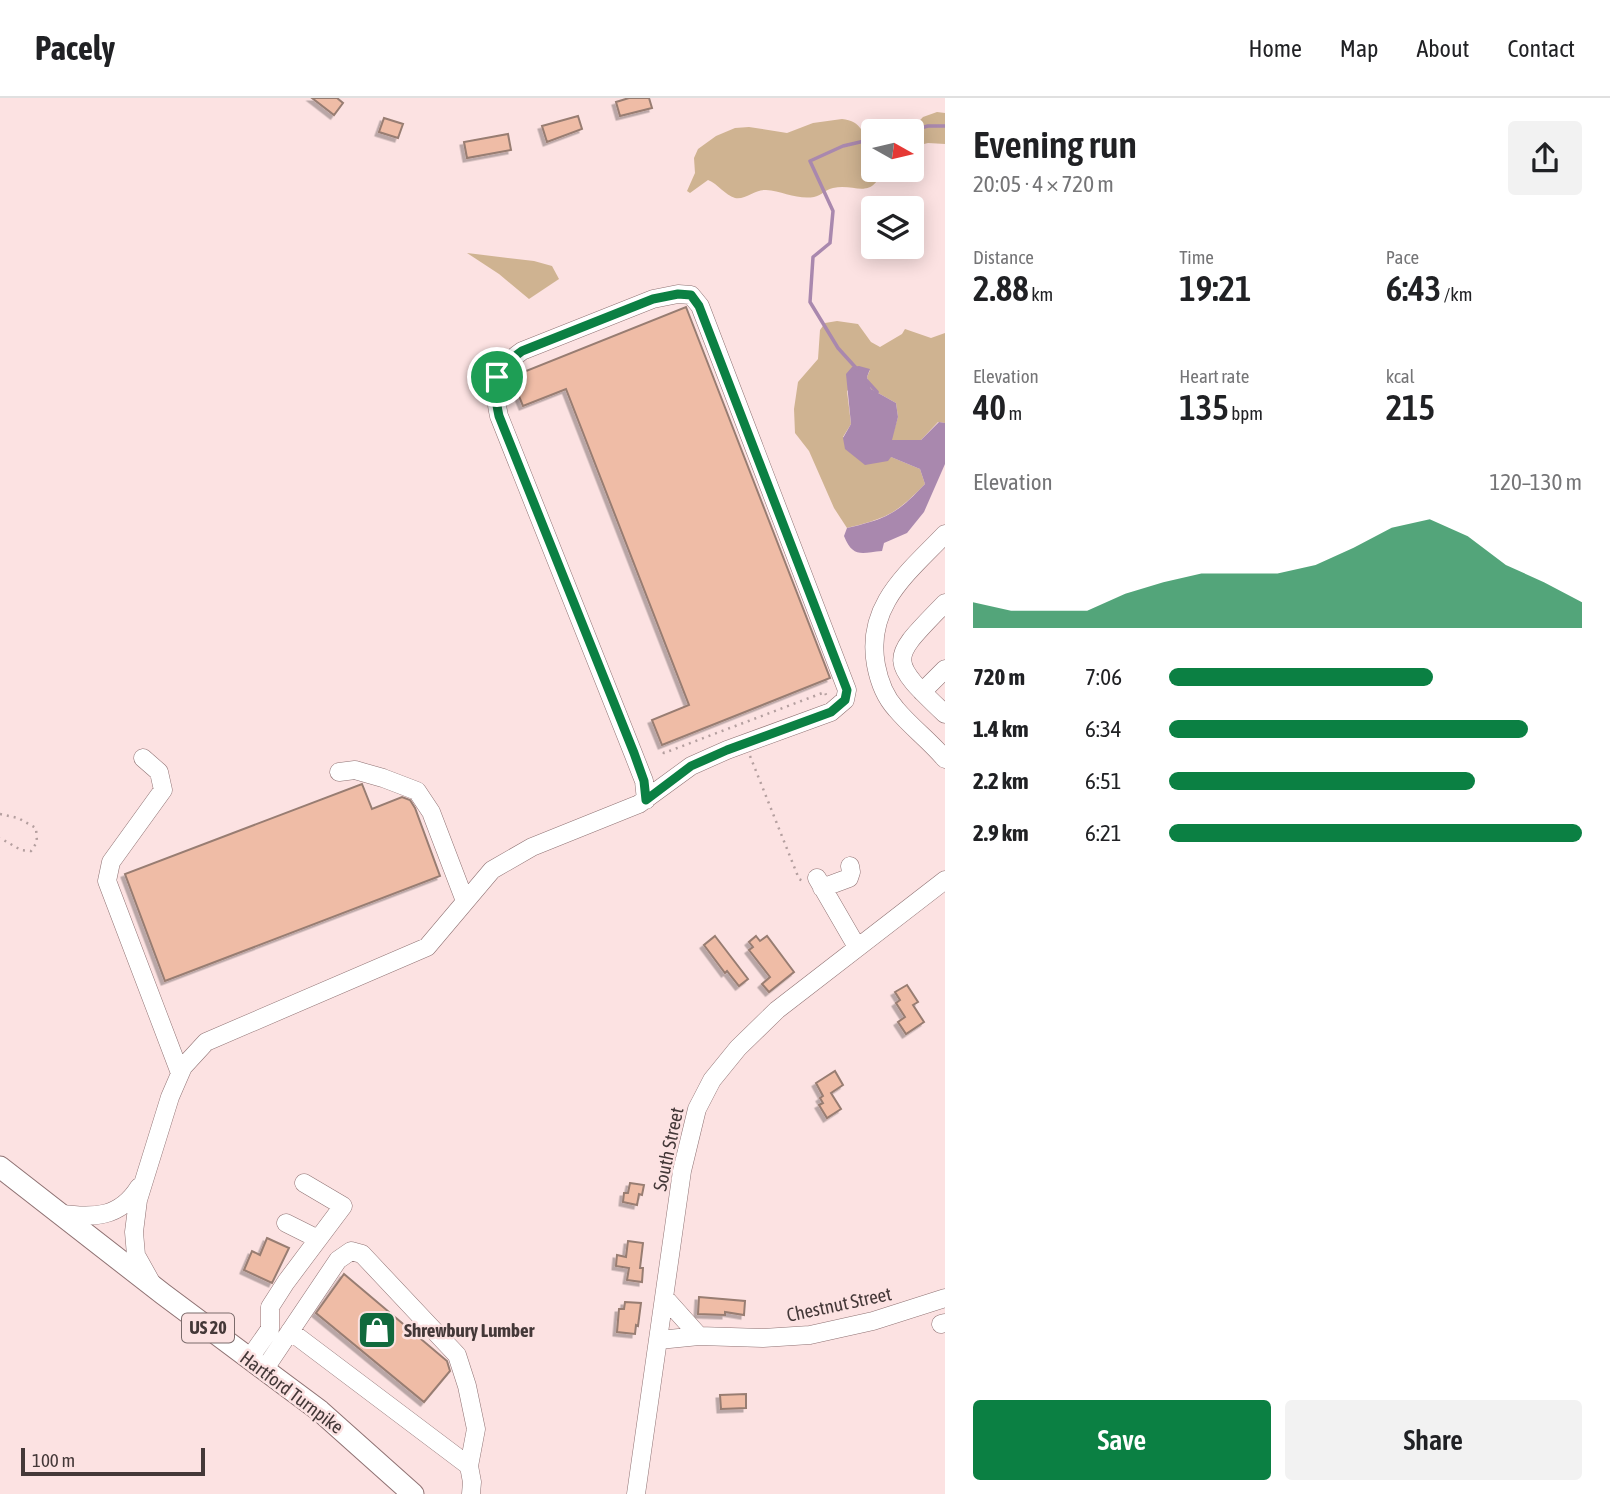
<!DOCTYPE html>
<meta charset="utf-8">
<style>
:root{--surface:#fff;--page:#f2f2f2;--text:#202124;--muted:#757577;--line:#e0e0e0;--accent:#0b8043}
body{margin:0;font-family:"Asap Condensed",sans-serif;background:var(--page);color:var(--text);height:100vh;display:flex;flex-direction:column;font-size:26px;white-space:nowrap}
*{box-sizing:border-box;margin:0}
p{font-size:23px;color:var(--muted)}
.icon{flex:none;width:38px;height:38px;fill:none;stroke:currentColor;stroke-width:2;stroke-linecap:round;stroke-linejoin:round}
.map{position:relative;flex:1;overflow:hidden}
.details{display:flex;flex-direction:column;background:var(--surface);width:665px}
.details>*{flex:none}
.needle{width:46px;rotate:98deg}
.buttons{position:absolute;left:861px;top:21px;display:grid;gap:14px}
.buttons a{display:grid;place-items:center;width:63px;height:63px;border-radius:7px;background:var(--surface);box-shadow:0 4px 18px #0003;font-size:35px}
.scale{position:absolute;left:21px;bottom:18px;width:184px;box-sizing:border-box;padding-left:7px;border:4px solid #443838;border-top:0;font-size:19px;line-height:24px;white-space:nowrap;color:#443838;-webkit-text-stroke:5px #fce2e2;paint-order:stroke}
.pin{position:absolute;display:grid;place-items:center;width:60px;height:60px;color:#fff;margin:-30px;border:4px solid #fff;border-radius:50%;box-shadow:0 2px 7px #0007}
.round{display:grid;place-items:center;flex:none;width:74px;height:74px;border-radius:7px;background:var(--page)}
.headline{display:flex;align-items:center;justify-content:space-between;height:119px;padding:0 28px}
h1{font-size:38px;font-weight:600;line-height:52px}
.metrics{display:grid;grid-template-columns:repeat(3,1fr);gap:10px;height:119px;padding:7px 28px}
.metrics div{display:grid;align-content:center}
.metrics b{font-size:35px;font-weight:600}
.metrics small{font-size:19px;font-weight:400}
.metrics p{font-size:19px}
.chart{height:196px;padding:14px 28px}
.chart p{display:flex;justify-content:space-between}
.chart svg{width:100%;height:126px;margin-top:7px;fill:var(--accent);opacity:.7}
.primary-button{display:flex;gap:14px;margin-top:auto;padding:14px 28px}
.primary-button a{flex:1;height:80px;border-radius:7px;background:var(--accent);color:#fff;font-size:28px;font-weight:600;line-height:80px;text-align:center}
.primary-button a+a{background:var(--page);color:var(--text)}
ul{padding:0 28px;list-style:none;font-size:23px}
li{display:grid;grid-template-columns:112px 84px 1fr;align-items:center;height:52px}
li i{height:18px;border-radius:9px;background:var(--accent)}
header{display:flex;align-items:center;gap:42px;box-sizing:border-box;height:98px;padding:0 35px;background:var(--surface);border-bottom:2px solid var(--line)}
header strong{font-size:33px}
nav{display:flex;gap:38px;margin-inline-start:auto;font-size:24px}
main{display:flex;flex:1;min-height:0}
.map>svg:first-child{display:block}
</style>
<header>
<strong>Pacely</strong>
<nav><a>Home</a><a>Map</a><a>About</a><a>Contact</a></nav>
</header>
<main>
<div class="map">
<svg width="945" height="1396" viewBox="0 0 945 1396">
<defs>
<filter id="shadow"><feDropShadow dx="-3.5" dy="3.5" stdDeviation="0" flood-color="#0004"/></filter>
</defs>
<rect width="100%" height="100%" fill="#fce2e2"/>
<!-- green -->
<path fill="#cfb391" d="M937,14L945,15V46L928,45L912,49L910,33L923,19Z
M842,21C862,23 858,34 873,40V72H883C870,103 856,85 833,90C826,91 821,98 814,99C798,102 782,93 766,92C755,91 746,102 735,100C725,97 718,86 708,82L690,95L687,93L695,75L694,60L698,51L716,38L735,30L749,29L787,35L813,25Z
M467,155L534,163L552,168L559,181L529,201L499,176Z
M837,223L858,226L871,244L880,249L902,236L905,231L931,240L945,235V325L938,324L921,342H891L898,319L896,305L871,291L867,279L870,272L847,293L851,326L843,339L920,371L925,386C896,416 887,420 847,430L834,410L809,353L795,335L794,311L798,284L818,261L820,232L825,225Z"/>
<!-- water -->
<path fill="#a988ae" d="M859,268L870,271L867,279L871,291L896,305L898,319L892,342H921L939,324L945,325V366L924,414L907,435L884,445L882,453C861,455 853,460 844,438L847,430C886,421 897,416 925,386L920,371L891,359L888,363L865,367L845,351L843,340L851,326L846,276L852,269Z"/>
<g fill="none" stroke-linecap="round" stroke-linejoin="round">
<!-- stream -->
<path stroke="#a988ae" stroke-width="3.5" d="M908,33L928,28H945
M857,271L838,250L810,204L813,159L830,145L833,113L810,63L843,48L873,41
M867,283L877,294"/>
</g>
<!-- building -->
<path fill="#efbca6" stroke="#987d72" stroke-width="2" filter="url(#shadow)" d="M312,0H337L343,5L334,17Z
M629,0H649L652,10L620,18L616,4Z
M578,18L582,31L547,44L542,28Z
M384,20L403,26L398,40L379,34Z
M508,36L511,52L467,60L464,44Z
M686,209L830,580L662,647L652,622L689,607L566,291L523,308L511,279Z
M362,686L372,711L402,699L410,702L415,710L440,778L165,883L125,776Z
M715,838L748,881L739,888L727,873L725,875L704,847Z
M756,838L760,843L767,838L794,874L769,894L762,886L770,879L749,852L753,849L749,844Z
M907,887L918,904L913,907L924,924L906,936L898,924L905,919L896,905L900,902L895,894Z
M835,973L843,987L831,995L841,1011L827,1020L819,1007L823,1005L820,1000L823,998L816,985Z
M630,1085L644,1087L642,1097L639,1096L637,1107L623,1104L624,1095H628Z
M267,1140L289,1150L272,1185L244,1172L252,1153L260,1157Z
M628,1143L643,1145L640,1170H643L642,1184L627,1182L629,1170L616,1168L617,1157L626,1159Z
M344,1176L447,1263L450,1273L424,1304L316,1215Z
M699,1199L745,1203L744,1217L725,1214V1217L698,1216Z
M625,1204L641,1205L638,1228L636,1227L635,1236L617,1234L619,1211H624Z
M746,1296V1310L721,1311L720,1297Z"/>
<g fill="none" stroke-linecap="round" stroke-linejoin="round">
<!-- minor casing -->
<g stroke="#8f7273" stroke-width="19">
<path id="minor" d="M945,436C908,475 865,507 876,567C879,583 885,599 896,611C911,629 930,643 945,661
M945,505C890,562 886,560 945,616
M922,594L945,571
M143,660L159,674L163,692L111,764L107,783L180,975
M339,674L355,672L383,680L417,693L431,714L465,803
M817,780L857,849
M822,790L849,780L851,774L850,768
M60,1116C94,1119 119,1121 139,1089
M286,1125L318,1141
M151,1184L136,1157L134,1134L138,1102L170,999L183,969L206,944L427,849L492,772L532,749L639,706L691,668L727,652L831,614L845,602L847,592L700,208L691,197L678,196L653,201L522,253C495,272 492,287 499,318L633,655L644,683L646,702
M665,1200L699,1238
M941,1226L945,1225
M290,1233L469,1368
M659,1242L699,1238L763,1240L810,1237L873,1223L945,1200
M249,1261L270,1231V1209L286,1184L343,1108L304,1085
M264,1272L338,1162L351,1153L362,1156L457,1257L467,1288L476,1331L469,1368L472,1384L471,1396
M636,1396L682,1073L697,1011L712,982L738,950L777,912L945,782"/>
</g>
<!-- major casing -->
<g stroke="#8f7273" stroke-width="23">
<path id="major" d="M0,1069L163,1196L320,1313L413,1396"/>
</g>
<!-- path -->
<path stroke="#b49f9f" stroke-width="2.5" stroke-dasharray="2 5" stroke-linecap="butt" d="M663,654L664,655L825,594L826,597
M750,658L799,781L803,783
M0,716L18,720L36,730L37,744L31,753L21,752L0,740"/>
<!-- minor -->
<use href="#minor" stroke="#fff" stroke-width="18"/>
<!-- major -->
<use href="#major" stroke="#fff" stroke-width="21"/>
</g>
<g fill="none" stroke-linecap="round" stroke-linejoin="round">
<!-- route casing -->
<g stroke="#fff" stroke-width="14">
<path id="route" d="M678,196L691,197L699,208L847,592L845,602L831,614L727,652L691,668L646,702L644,683L634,655L499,318C492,287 495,272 522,253L653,201Z"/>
</g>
<!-- route -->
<use href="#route" stroke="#0b8043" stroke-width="9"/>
</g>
<!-- icons -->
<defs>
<g id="shop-square" transform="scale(2.0125)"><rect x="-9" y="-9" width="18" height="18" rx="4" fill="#116a3d" stroke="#fce2e2"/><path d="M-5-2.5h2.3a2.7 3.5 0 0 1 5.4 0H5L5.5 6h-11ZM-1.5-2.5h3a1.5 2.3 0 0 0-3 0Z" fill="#fff"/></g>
</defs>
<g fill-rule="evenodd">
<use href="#shop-square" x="377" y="1232"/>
</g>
<g text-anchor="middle" stroke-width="5" stroke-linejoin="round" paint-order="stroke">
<!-- shield labels -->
<rect fill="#fce2e2" stroke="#7b6b6b" stroke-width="2" x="182" y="1215.5" width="52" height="29" rx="5"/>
<g font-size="18" font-weight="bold" fill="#443838">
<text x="208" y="1236">US 20</text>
</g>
<!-- street labels -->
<g font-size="19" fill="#443838" stroke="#fce2e2">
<text transform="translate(668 1051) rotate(-78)" y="7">South Street</text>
<text transform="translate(839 1206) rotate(-12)" y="7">Chestnut Street</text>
<text transform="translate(292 1294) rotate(37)" y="7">Hartford Turnpike</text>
</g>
<!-- poi labels -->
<g font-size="19" font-weight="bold" fill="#443838" stroke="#fce2e2" text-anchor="start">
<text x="404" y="1239">Shrewbury Lumber</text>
</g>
</g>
</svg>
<div class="buttons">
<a><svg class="needle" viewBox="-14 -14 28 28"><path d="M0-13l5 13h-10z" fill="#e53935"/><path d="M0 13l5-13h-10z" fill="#757577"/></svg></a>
<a><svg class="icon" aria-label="layers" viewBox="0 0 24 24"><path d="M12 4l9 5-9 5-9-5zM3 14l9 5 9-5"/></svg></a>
</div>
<div class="scale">100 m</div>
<div class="pin" style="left:497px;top:279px;background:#1e9e55"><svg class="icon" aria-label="arrive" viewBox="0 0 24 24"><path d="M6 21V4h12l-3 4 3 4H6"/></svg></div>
</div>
<section class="details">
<div class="headline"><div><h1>Evening run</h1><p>20:05 · 4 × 720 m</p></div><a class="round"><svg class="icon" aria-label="share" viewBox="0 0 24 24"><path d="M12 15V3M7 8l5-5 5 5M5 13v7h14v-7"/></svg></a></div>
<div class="metrics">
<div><p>Distance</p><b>2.88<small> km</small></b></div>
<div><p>Time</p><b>19:21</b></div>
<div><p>Pace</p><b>6:43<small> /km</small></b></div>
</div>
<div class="metrics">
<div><p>Elevation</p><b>40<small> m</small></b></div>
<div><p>Heart rate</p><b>135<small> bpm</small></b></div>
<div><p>kcal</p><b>215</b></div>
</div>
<div class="chart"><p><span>Elevation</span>120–130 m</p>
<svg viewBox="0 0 160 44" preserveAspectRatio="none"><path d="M0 44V35L10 38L20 38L30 38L40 32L50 28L60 25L70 25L80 25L90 22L100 16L110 9L120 6L130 12L140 22L150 28L160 35V44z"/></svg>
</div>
<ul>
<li><b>720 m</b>7:06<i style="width:64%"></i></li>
<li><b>1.4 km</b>6:34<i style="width:87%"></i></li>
<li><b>2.2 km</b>6:51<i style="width:74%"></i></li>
<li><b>2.9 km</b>6:21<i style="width:100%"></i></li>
</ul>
<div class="primary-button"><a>Save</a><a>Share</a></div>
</section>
</main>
